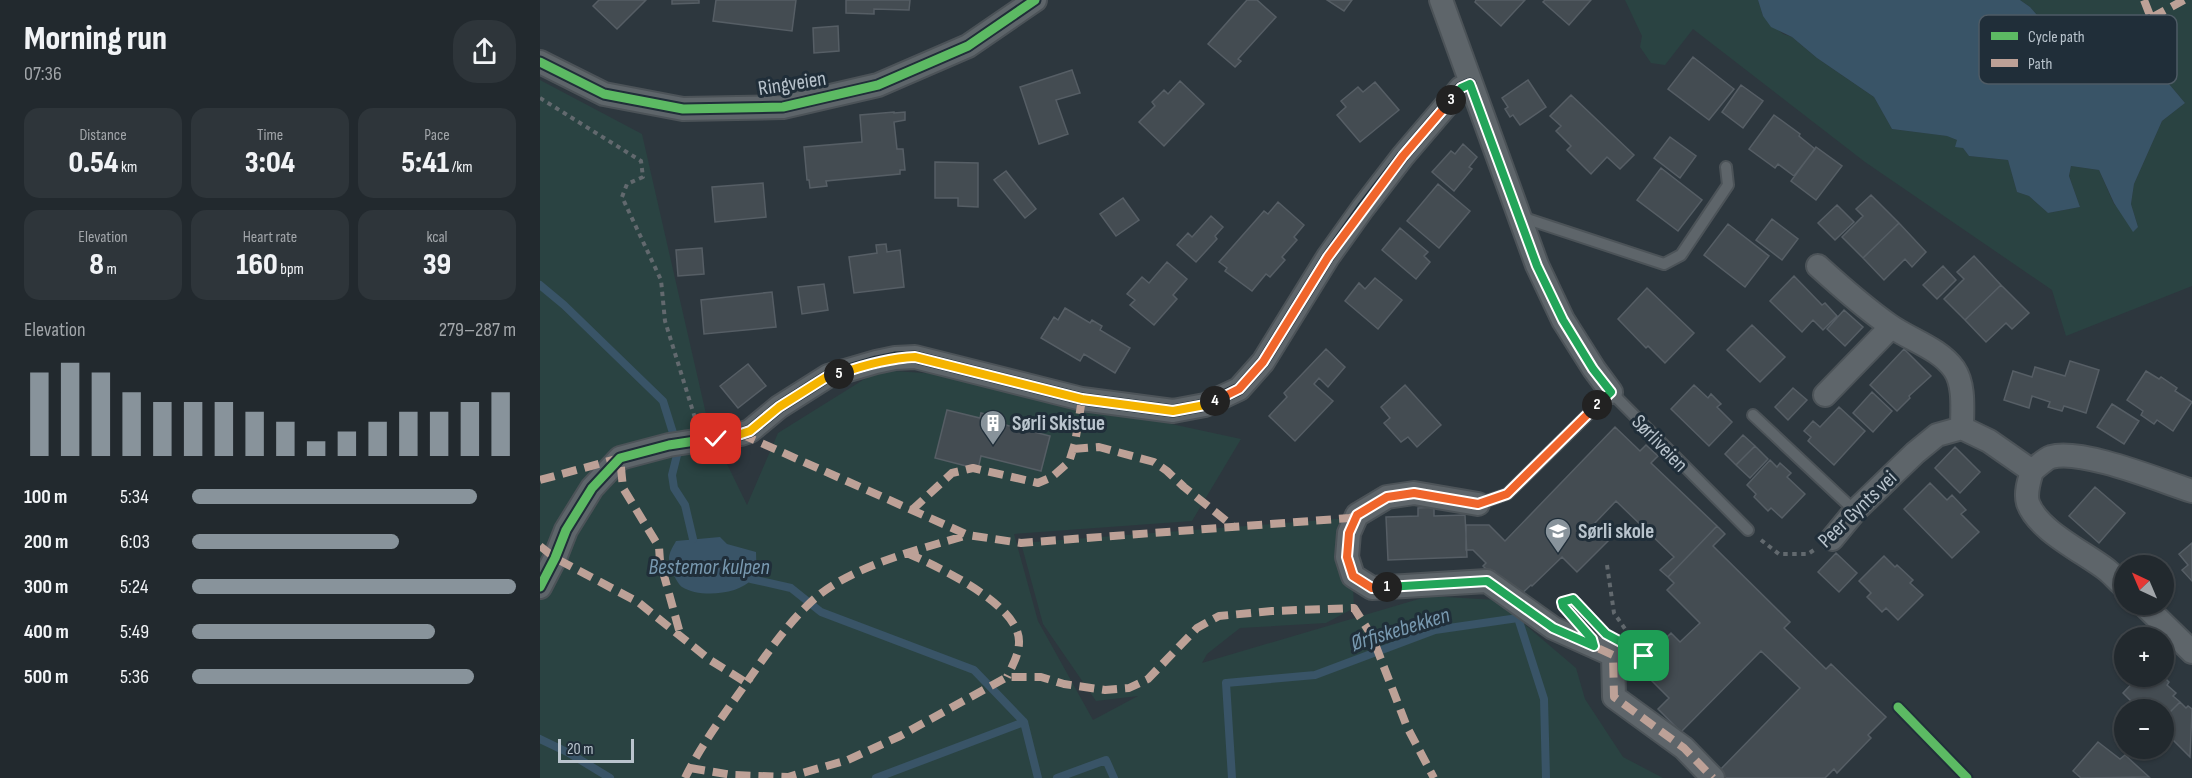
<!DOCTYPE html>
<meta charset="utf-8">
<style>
:root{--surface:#22292e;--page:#2e353a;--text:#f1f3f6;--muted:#a2a6aa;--line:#3f454a;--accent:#88939b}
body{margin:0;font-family:"Sofia Sans Condensed",sans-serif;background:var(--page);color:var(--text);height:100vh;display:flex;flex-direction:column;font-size:22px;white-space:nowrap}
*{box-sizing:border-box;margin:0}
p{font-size:20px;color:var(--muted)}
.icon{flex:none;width:33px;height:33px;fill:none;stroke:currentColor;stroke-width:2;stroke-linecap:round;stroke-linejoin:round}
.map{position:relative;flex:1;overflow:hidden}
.panel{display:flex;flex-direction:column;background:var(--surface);width:540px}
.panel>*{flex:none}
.needle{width:39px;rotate:316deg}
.tools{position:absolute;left:1574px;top:555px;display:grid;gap:12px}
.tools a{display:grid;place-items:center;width:60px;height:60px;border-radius:50%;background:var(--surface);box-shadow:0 2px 4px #0004,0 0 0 2px var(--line);font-size:30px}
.scale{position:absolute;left:18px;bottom:15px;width:76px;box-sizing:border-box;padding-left:6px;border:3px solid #b9c4cd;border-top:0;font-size:16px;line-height:21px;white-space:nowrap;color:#b9c4cd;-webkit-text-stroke:4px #202e39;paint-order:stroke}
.pin{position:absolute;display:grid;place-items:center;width:51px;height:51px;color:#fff;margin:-26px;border-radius:12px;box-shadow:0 3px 9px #0006}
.km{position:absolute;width:30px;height:30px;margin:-15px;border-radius:50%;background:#222;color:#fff;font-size:16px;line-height:30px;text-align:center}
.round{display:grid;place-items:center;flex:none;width:63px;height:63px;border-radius:24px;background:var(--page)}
.summary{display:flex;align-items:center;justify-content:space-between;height:102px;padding:0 24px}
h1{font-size:33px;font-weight:800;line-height:45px}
.stats{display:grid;grid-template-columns:repeat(3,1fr);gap:9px;height:102px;padding:6px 24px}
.stats div{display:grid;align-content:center;border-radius:15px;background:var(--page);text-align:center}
.stats b{font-size:30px;font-weight:800}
.stats small{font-size:16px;font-weight:400}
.stats p{font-size:16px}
.chart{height:168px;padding:12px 24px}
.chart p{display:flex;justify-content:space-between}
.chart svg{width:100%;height:108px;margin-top:6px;stroke:var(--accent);stroke-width:6}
ul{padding:0 24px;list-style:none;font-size:20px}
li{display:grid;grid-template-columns:96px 72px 1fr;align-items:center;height:45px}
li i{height:15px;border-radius:8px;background:var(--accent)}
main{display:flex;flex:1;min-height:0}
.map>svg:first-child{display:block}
</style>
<main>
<section class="panel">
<div class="summary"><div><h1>Morning run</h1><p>07:36</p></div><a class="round"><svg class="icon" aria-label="share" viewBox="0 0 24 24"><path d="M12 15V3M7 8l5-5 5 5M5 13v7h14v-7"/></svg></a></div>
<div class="stats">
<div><p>Distance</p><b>0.54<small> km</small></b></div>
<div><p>Time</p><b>3:04</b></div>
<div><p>Pace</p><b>5:41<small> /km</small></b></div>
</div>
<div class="stats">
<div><p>Elevation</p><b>8<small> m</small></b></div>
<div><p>Heart rate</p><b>160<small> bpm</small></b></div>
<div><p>kcal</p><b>39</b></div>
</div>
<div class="chart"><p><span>Elevation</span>279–287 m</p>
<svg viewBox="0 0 160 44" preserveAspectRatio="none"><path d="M5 44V10M15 44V6M25 44V10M35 44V18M45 44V22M55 44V22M65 44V22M75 44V26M85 44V30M95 44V38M105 44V34M115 44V30M125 44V26M135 44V26M145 44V22M155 44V18"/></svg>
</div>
<ul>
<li><b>100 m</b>5:34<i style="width:88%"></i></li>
<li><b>200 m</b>6:03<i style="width:64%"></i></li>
<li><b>300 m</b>5:24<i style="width:100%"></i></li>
<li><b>400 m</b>5:49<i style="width:75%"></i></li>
<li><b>500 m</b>5:36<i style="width:87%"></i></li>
</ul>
</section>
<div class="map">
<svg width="1652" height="778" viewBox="0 0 1652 778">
<rect width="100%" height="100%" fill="#2d373e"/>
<!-- green -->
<path fill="#2a4342" d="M1085,0H1218L1223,16L1243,34L1252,37L1277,58L1334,97L1352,129L1408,136L1417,140L1429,156L1468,160L1477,192L1489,196L1508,213L1540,207L1529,176L1531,166L1559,170L1574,204L1598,227L1591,204L1594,184L1622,121L1645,103L1619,72L1594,70L1516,37L1490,7L1480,0H1652V286L1526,336L1512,290L1325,162L1153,29L1125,65L1111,63L1100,47L1102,36Z
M0,80L102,134L169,427L207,505L238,433L339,370L399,374L701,439L652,521L474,534L498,621L553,720L598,696L556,701L503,624L481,543L810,518L814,608L786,623L700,628L667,654L662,663L889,596L956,600L1036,668L1045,699L1083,757L1123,778H0Z"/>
<!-- water -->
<path fill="#395467" d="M1218,0H1480L1490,7L1516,37L1594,70L1619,72L1645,103L1622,121L1594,184L1591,204L1598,227L1593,232L1574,203L1559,170L1531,166L1529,176L1540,207L1508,213L1489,196L1477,192L1468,160L1429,156L1423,148L1415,147L1417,140L1407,136L1352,129L1334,97L1277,58L1252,37L1231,27L1223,16Z
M180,537L187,544L216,552C216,561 218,571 212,579C199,595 159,598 142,587C136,582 129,566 129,558C129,552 134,545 136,541Z"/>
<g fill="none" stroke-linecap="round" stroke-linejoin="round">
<!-- stream -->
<path stroke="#395467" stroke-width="8" d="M0,285L24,305L123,401L134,436L137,455L132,475L134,488L145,505L153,539
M211,579L251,588L281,612L434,670L484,722
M0,739L29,753L70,778
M336,778L484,722L498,778
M517,778L566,760L574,778
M692,778L686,683L775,675L895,630L978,618L1004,699L1006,778"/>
</g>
<!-- building -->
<path fill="#444c52" stroke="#565e65" stroke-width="1.5" d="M59,0H106L77,29L53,6Z
M132,0H159V3L132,4Z
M176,0H256L252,31L173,21Z
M306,0H370L369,10L334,9V14L306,13Z
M707,0H717L736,17L698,59L701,61L695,67L668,44Z
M787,0H812L804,11Z
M936,0H985L961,26L935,2Z
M1005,0H1051L1029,25L1003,2Z
M298,26L299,51L274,53L273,28Z
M1153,57L1194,89L1169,120L1128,89Z
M532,70L540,93L516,100L528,134L499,144L480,87Z
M988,80L1006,107L980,125L973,115L970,117L965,109L968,107L962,98Z
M640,81L664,104L624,146L599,122L615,106L612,102L624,90L628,94Z
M835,82L859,110L820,142L797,115L806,107L801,101L818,87L823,92Z
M1201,85L1223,101L1203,128L1182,112Z
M1031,95L1094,155L1080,169L1067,157L1051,174L1027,150L1031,146L1016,131L1021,126L1010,116Z
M354,112V113L365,112V120L354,122L357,149H363L365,170H360V174L286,181L287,186L270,188L269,180H267L264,147L322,142L320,115Z
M1234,115L1260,134L1259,136L1275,149L1254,176L1238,164L1235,168L1209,149Z
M1130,137L1156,156L1140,178L1114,158Z
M923,144L937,157L929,167L932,169L914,191L892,172L911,151L915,154Z
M1276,147L1302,166L1276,200L1251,181Z
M395,162L438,163V207L418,206V198H395Z
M1121,168L1162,200L1138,231L1097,200Z
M466,171L496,209L485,218L454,180Z
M223,183L226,217L175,222L172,187Z
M898,184L930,211L899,248L867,221Z
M1331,195L1359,223L1323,258L1302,237L1323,216L1316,209Z
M583,198L599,220L576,236L560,214Z
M738,202L764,225L754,237L757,240L742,257L745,260L730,277L726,274L712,291L685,271L687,268L679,262L724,211L728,214Z
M1297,205L1314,222L1295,240L1278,223Z
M671,216L683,227L675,236L677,239L656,262L637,245L648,233L652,237Z
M1232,219L1258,239L1242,260L1216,240Z
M1359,223L1386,252L1372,267L1365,259L1344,280L1323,258Z
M1188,224L1229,256L1205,287L1164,255Z
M860,228L888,252L884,256L890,262L876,279L842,250Z
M346,244L347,252L360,250L364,287L314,293L309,257L337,253L336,245Z
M162,248L164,274L138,276L136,250Z
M1434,256L1461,285L1425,320L1404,299L1424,279L1417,272Z
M627,262L647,279L633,295L637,299L614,325L590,305L595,300L587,294L602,277L609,283Z
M1403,266L1416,280L1397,299L1383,285Z
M1254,276L1282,305L1285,303L1297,316L1283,330L1273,320L1262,332L1230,301Z
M835,278L862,300L838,329L805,301L819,283L825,289Z
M284,284L288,310L262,314L258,287Z
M1461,285L1489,313L1472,329L1466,323L1446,342L1425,320Z
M1107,288L1154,333L1125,363L1108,346L1106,348L1078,319Z
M232,292L236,327L164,334L161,300Z
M525,308L550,323L552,320L562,326L560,330L590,348L575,373L544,354L540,361L501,338L514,317L518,320Z
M1304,310L1323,327L1305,346L1287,329Z
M1212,325L1245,357L1220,382L1187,350Z
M786,349L805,367L788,387L779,378L774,384L793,401L755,441L729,416L747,397L744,393Z
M1364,349L1391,376L1369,396L1370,398L1357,411L1330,385Z
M1530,361L1559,370L1546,413L1524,406L1522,411L1508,407L1510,402L1492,396L1489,408L1464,400L1473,371L1492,377L1495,367L1525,376Z
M208,364L226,386L198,408L180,386Z
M1606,371L1619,379L1621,377L1637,388L1635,391L1652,402L1633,431L1617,420L1614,424L1601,415L1603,411L1587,400Z
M865,385L901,425L877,447L868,437L861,442L844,423L850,418L841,407Z
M1154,385L1168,398L1171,394L1181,404L1177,407L1192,422L1169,446L1131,409Z
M1253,388L1267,400L1248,420L1235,407Z
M1332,392L1352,411L1333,432L1313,413Z
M1572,404L1599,421L1584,444L1557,427Z
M1299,407L1325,431L1294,465L1268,441L1271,437L1264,431L1273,421L1280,427Z
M407,410L440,418L441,413L453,416L452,421L473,427L474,422L487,426L486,430L510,436L501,471L441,456L438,469L395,458Z
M1075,427L1100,451L1106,445L1118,456L1111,463L1177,526L1128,577L1120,570L1134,557L1076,501L1054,524L1070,539L1037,572L1022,557L992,586L991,585L979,596L954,571L951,574L943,566L946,563L933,550H926V525H949L965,541Z
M1203,435L1215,446L1196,465L1185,454Z
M1215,446L1228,459L1210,478L1196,465Z
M1415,447L1440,472L1420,493L1395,468Z
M1230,460L1237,467L1240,463L1251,473L1247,477L1265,494L1242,518L1231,508L1228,511L1214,497L1216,494L1207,485Z
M1390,483L1407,500L1412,495L1426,510L1421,514L1439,532L1412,558L1364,509Z
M1555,487L1585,513L1559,543L1529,516Z
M894,507V516L925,515L927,557L848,560L846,517L878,516V508Z
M1177,526L1185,534L1173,546L1250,622L1244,628L1286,669L1291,664L1346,717L1328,735L1331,738L1297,773L1294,769L1285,778H1182L1177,773L1260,688L1221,651L1141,732L1118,709L1129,698L1107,676L1127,655L1118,646L1131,633L1140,642L1160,623L1127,590L1134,583L1128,577Z
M1652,543V581L1642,570L1648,565L1639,554Z
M1296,553L1317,573L1299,592L1278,572Z
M1344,556L1355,567L1357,565L1373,580L1370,583L1383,595L1358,620L1346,608L1342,612L1327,597L1331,593L1319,581Z
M1599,676H1623L1629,682L1627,685L1636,693L1633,696L1640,702L1623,719V710H1600L1583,693Z
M1640,702L1646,708L1648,706L1652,709L1650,757L1624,731L1626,729L1623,727V719Z
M1558,742L1580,759L1585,755L1609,777L1541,778L1533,771Z"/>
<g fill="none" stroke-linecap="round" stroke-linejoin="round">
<!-- lane casing -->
<g stroke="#4c5358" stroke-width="14">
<path id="lane" d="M981,217L1124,264L1141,255L1188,185L1186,167
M1213,415L1315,511
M938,504L967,494L1071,392L1208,530"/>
</g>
<!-- street casing -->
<g stroke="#4c5358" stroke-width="26">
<path id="street" d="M901,0L997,265L1023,320L1054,369L1071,392
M0,62L64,94L143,109L243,107L338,85L428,46L495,0
M1278,266C1301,287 1324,307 1349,325C1370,340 1399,348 1414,369C1425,385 1422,410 1422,428
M1285,395L1351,327
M1492,471C1498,466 1505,459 1511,457C1541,448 1621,481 1652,491
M1492,471C1489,481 1485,493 1488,503C1498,531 1544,552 1567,570C1573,575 1578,581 1584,586
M938,504L874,493L847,497L817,515L809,533L807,557L813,576L832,588L947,581L1013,628L1073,655L1074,697L1144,748L1173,778
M1292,539L1315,511L1375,453L1397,435L1422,428L1449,441L1492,471
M0,587L15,558L26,530L52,488L80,458L129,445L201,434L210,431L239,407L288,376L336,362L355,358L375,357L542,399L633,411L665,405L699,389L723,362L788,257L823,208L863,156L921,88L930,84
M1603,604L1652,652"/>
</g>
<!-- path -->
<path stroke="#62696e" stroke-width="4" stroke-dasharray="4.5 4.5" stroke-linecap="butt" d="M0,98L101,161L103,177L87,184L82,197L121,280L125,321L155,418
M1221,540L1239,554H1268L1274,550
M1067,565L1074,613L1090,636
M1023,606L1022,602L1033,599L1050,617
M1097,663L1117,642"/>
<!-- lane -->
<use href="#lane" stroke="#5e656a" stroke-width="10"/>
<!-- street -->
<use href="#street" stroke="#5e656a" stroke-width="22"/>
<!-- quiet -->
<path stroke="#bda197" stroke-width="8" stroke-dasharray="15 8" stroke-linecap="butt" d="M1604,0L1611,18
M1603,39L1611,18L1644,0
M201,434L428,535L481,543L810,518L817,515
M533,449L559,447L614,462L627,471L644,487L694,527
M0,480L80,458L83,488L119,547L120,561L141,637
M938,504L874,493L847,497L817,515L809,533L807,557L813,576L832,588L947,581L1013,628L1073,655L1074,697L1144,748L1173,778
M372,510L412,473L433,468L498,483L512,477L529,462L535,443L542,399
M0,546L15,558L98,602L170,660L207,683L210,678
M367,553C396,566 480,604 479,642C479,655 472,666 467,677
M150,768L192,775L248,777L308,760L360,736L467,677H501L524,684L565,690L589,688L608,679L657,628L679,616L732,611L814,608L832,636L867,727L894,778
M145,778C160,747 182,717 202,689C224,658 245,626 273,600C311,566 380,549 428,535"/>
<!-- cycleway casing -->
<g stroke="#202e39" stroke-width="13">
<path id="cycleway" d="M0,62L64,94L143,109L243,107L338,85L428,46L495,0
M0,587L15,558L26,530L52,488L80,458L129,445L201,434L210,431L239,407L288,376L336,362L355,358L375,357L542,399L633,411L665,405L699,389L723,362L788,257L823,208L863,156L921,88L930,84
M1358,707L1427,778"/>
</g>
<!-- cycleway -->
<use href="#cycleway" stroke="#5cba63" stroke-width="9"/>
</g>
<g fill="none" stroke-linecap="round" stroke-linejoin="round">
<!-- split-1 casing -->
<g stroke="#fff" stroke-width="12">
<path id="split-1" d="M847,587L947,581L1013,628L1054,646L1052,639L1023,606L1022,602L1033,599L1066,634L1092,648L1097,649L1104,656"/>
</g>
<!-- split-2 casing -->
<g stroke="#fff" stroke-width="12">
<path id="split-2" d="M847,587L832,588L813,576L807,557L809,533L817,515L847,497L874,493L938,504L967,494L1057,405"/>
</g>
<!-- split-3 casing -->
<g stroke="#fff" stroke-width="12">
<path id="split-3" d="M911,100L921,88L930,84L997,266L1023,320L1053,369L1071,392L1057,405"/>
</g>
<!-- split-4 casing -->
<g stroke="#fff" stroke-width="12">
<path id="split-4" d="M675,401L699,389L723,362L788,257L863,156L911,100"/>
</g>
<!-- split-5 casing -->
<g stroke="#fff" stroke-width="12">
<path id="split-5" d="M299,374C324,365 348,358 375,357L542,399L633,411L665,405L675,401"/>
</g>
<!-- split-6 casing -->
<g stroke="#fff" stroke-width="12">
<path id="split-6" d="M176,439L201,434L210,431L239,407L288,376L299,374"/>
</g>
<!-- split-1 -->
<use href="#split-1" stroke="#22a559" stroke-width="8"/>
<!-- split-2 -->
<use href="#split-2" stroke="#f0652b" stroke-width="8"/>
<!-- split-3 -->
<use href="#split-3" stroke="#22a559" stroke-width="8"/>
<!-- split-4 -->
<use href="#split-4" stroke="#f0652b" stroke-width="8"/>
<!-- split-5 -->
<use href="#split-5" stroke="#f5b400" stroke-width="8"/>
<!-- split-6 -->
<use href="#split-6" stroke="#f5b400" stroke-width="8"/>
</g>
<!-- icons -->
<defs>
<g id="building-pin" transform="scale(1.35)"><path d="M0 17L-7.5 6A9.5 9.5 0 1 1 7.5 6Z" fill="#88939b" stroke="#202e39"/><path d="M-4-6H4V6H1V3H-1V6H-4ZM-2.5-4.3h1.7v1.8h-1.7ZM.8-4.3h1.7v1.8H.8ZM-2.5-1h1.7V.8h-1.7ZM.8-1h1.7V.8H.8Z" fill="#fff"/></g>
<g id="school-pin" transform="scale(1.35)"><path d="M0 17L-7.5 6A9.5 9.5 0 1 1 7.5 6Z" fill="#88939b" stroke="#202e39"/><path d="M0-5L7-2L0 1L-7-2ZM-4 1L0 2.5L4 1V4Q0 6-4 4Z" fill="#fff"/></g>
</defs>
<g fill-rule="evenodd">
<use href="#building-pin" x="453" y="423"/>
<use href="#school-pin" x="1018" y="531"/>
</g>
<g text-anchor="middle" stroke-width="6" stroke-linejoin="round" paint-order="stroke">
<!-- street labels -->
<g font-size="21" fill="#b9c4cd" stroke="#202e39">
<text transform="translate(252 83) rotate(-9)" y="7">Ringveien</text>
<text transform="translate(1120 443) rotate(46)" y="7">Sørliveien</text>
<text transform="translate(1317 509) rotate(-44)" y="7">Peer Gynts vei</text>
</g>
<!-- poi labels -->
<g font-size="21" font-weight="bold" fill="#b9c4cd" stroke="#202e39" text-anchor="start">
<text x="472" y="430">Sørli Skistue</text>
<text x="1038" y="538">Sørli skole</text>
</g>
<!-- water labels -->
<g font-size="22" font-style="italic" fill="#7899b0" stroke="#202e39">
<text x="169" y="574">Bestemor kulpen</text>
<text transform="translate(860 628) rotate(-17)" y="8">Ørfiskebekken</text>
</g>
</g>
<!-- legend -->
<rect x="1439" y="15" width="198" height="69" rx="9" fill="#202e39" stroke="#4e5b65" stroke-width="1.5"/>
<rect x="1451" y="32" width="27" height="8" fill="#5cba63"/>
<rect x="1451" y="59" width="27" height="8" fill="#bda197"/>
<g font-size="16" fill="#b9c4cd">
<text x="1488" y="42">Cycle path</text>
<text x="1488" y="69">Path</text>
</g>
</svg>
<div class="tools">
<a><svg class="needle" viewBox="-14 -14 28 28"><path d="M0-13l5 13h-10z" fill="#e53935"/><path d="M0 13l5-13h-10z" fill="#a2a6aa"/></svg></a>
<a>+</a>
<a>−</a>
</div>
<div class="scale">20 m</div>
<div class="pin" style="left:1104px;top:656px;background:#1e9e55"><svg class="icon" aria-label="arrive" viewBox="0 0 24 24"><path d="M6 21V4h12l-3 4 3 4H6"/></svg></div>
<div class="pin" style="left:176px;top:439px;background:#d93025"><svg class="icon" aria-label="check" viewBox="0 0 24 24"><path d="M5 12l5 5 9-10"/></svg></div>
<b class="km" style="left:847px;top:587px">1</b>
<b class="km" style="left:1057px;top:405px">2</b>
<b class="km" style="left:911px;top:100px">3</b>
<b class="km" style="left:675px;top:401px">4</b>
<b class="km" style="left:299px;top:374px">5</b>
</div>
</main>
